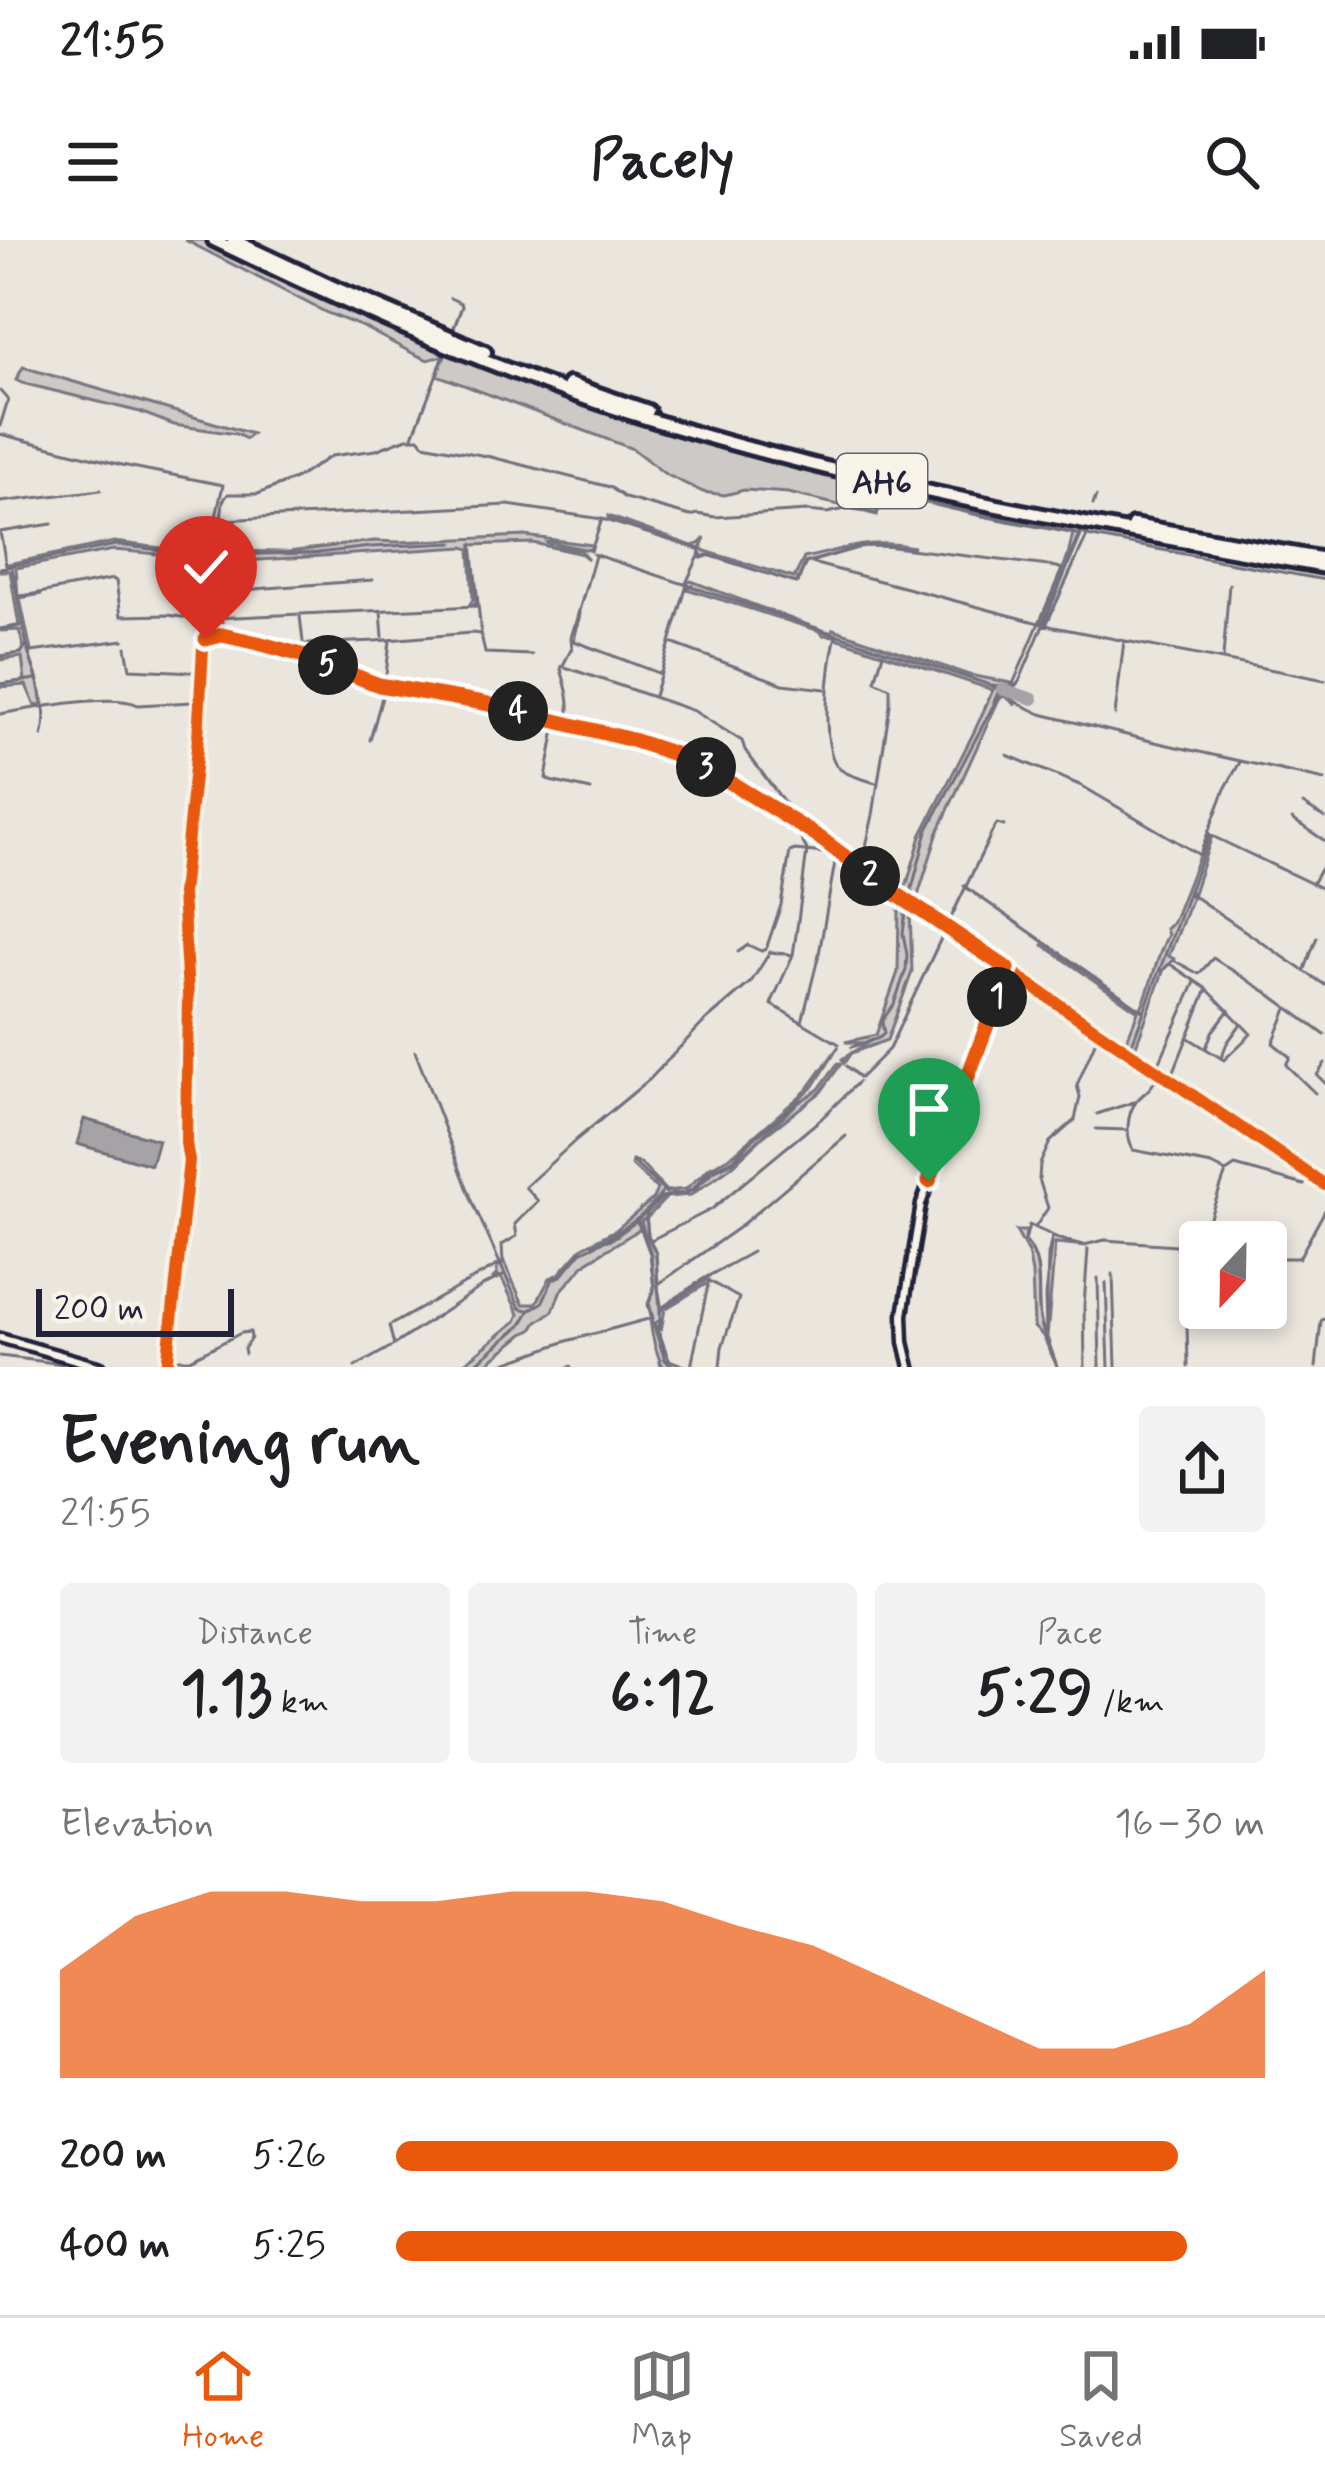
<!DOCTYPE html>
<meta charset="utf-8">
<style>
:root{--surface:#fff;--page:#f2f2f2;--text:#202124;--muted:#757577;--line:#e0e0e0;--accent:#ea580c}
body{margin:0;font-family:Mynerve,sans-serif;background:var(--page);color:var(--text);height:100vh;display:flex;flex-direction:column;font-size:45px;white-space:nowrap}
*{box-sizing:border-box;margin:0}
p{font-size:39px;color:var(--muted)}
.icon{flex:none;width:66px;height:66px;fill:none;stroke:currentColor;stroke-width:2;stroke-linecap:round;stroke-linejoin:round}
.map{position:relative;height:1127px;overflow:hidden}
.drawer{display:flex;flex-direction:column;background:var(--surface);flex:1}
.drawer>*{flex:none}
.needle{width:78px;rotate:202deg}
.tools{position:absolute;left:1179px;top:981px;display:grid;gap:24px}
.tools a{display:grid;place-items:center;width:108px;height:108px;border-radius:12px;background:var(--surface);box-shadow:0 6px 18px #0003;font-size:60px}
.scale{position:absolute;left:36px;bottom:30px;width:198px;box-sizing:border-box;padding-left:12px;border:6px solid #22223b;border-top:0;font-size:33px;line-height:42px;white-space:nowrap;color:#22223b;-webkit-text-stroke:9px #f7f3e8;paint-order:stroke}
.pin{position:absolute;display:grid;place-items:center;width:102px;height:102px;color:#fff;margin:-123px -51px;border-radius:50% 50% 50% 0;rotate:-45deg;box-shadow:0 0 12px #0007}
.pin .icon{rotate:45deg}
.km{position:absolute;width:60px;height:60px;margin:-30px;border-radius:50%;background:#222;color:#fff;font-size:33px;line-height:60px;text-align:center}
.round{display:grid;place-items:center;flex:none;width:126px;height:126px;border-radius:12px;background:var(--page)}
.overview{display:flex;align-items:center;justify-content:space-between;height:204px;padding:0 60px}
h1{font-size:66px;font-weight:700;line-height:90px}
.stats{display:grid;grid-template-columns:repeat(3,1fr);gap:18px;height:204px;padding:12px 60px}
.stats div{display:grid;align-content:center;border-radius:12px;background:var(--page);text-align:center}
.stats b{font-size:60px;font-weight:700}
.stats small{font-size:33px;font-weight:400}
.stats p{font-size:33px}
.chart{height:336px;padding:24px 60px}
.chart p{display:flex;justify-content:space-between}
.chart svg{width:100%;height:216px;margin-top:12px;fill:var(--accent);opacity:.7}
ul{padding:0 60px;list-style:none;font-size:39px}
li{display:grid;grid-template-columns:192px 144px 1fr;align-items:center;height:90px}
li i{height:30px;border-radius:15px;background:var(--accent)}
.status{display:flex;justify-content:space-between;align-items:center;height:84px;padding:0 60px;background:var(--surface);direction:ltr}
.status svg{height:33px;fill:currentColor}
header{display:flex;justify-content:space-between;align-items:center;height:156px;padding:0 60px;background:var(--surface);font-size:54px;font-weight:700}
.dock{display:flex;justify-content:space-around;align-items:center;height:168px;border-top:3px solid var(--line);background:var(--surface);font-size:33px;color:var(--muted)}
.dock a{display:grid;justify-items:center;gap:6px}
.dock .active{color:var(--accent)}
.map>svg:first-child{display:block}
</style>
<div class="status"><b>21:55</b><svg viewBox="0 0 49 12"><path d="M0 12V9h3v3zM5 12V6h3v6zM10 12V3h3v9zM15 12V0h3v12zM26 1h20v11H26zM47 4h2v5h-2z"/></svg></div>
<header><svg class="icon" aria-label="menu" viewBox="0 0 24 24"><path d="M4 6h16M4 12h16M4 18h16"/></svg>Pacely<svg class="icon" aria-label="search" viewBox="0 0 24 24"><circle cx="10" cy="10" r="6"/><path d="M15 15l6 6"/></svg></header>
<div class="map">
<svg width="1325" height="1127" viewBox="0 0 1325 1127">
<rect width="100%" height="100%" fill="#eae6de"/>
<filter id="ink" filterUnits="userSpaceOnUse"><feTurbulence type="fractalNoise" baseFrequency=".00833" numOctaves="2"/><feDisplacementMap in="SourceGraphic" scale="24" xChannelSelector="R" yChannelSelector="G"/><feConvolveMatrix kernelMatrix="1 2 1 2 8 2 1 2 1" color-interpolation-filters="sRGB"/></filter>
<g filter="url(#ink)">
<!-- green -->
<path fill="#cdc9c6" stroke="#787680" stroke-width="3" d="M185,0H212L440,107L439,111L444,112L442,116L428,120L414,114L363,87L327,73Z
M446,113L709,204L916,255L1087,290L1086,295L1081,292L1079,294L1043,384L1041,383L1068,316L1073,293L884,252L877,274L788,253L744,250L725,255L703,252L665,234L633,209L437,135Z
M23,127L252,194L246,199L236,194L174,185L140,172L22,143L16,140Z
M608,276L692,306L699,304L705,298L701,308L705,311L794,338L804,318C846,309 870,298 914,307L864,306L805,323L798,342L795,343L711,315L702,318L700,309L608,279Z
M525,296L592,305L589,310L545,301L552,306L580,310L588,319L582,314L533,303L472,305L476,365L470,364L473,359L470,309L464,307L244,321L219,320L218,311L288,312L374,301L399,302Z
M114,302L161,308L209,303L206,307L154,310L203,315L207,318V324L200,318L114,310L16,328L18,356L42,354L20,358L31,411L28,412L37,437L42,464L35,466L26,445L0,447V444L25,441L22,417L0,420V417L21,413L24,408L19,390L0,391L19,386L10,331H0V329L8,327V324Z
M691,341L831,394L833,389L969,435L1012,443L1013,446L991,445L999,450L995,459L1005,452L1016,465L1005,456L999,459L938,592L915,665L910,662L913,650L906,658L903,657L921,596L974,492L993,450L836,398V394L835,396L823,395L820,391L687,349L688,346H693L686,343Z
M1208,593L1212,596L1193,653L1189,651L1188,655L1192,657L1169,716L1174,719L1164,729L1135,808L1132,803L1129,808L1125,805L1138,771L1042,704L1144,772L1141,768C1152,745 1156,717 1168,695L1166,689L1173,682Z
M870,641L905,667V679L908,668L910,669L912,732L887,800L851,813L844,823L842,819L867,803L845,802L876,795L898,732L899,669Z
M839,806L814,846L748,902L733,920L721,926H712L694,948L683,954L695,949L714,931L736,920L798,863L819,849L838,823L841,824L821,852L764,896L732,926L691,955L667,957L648,977L647,973L662,958L681,954L663,951C647,975 618,995 591,1004L612,999L637,981L640,989L587,1022L560,1052L553,1071L537,1082L532,1090L523,1094L483,1127H460L516,1081L519,1074L502,1039L499,1036L492,1039L497,1034V1025L501,1026L504,1022L523,1064H536L550,1038L559,1034L583,1007L617,989L653,959L657,949L631,925L632,921L641,924L666,951L686,949L710,927L729,918L807,850Z
M646,978L648,995L656,1014L660,1072L663,1068L708,1039V1043L665,1069L661,1091V1080L653,1084L665,1120L672,1127H663C656,1113 652,1097 650,1080L653,1078L649,1063L654,1051L651,1014L641,981Z
M1016,991H1026L1025,1001C1049,1027 1030,1066 1046,1095L1048,1015L1052,997L1087,1006L1055,1003L1047,1097L1056,1124L1043,1096L1034,1087L1032,1033L1028,1013Z"/>
<!-- water -->
<path fill="#a6a3a6" stroke="#716f7b" stroke-width="3" d="M84,879L158,900L151,925L77,904Z"/>
<g fill="none" stroke-linecap="round" stroke-linejoin="round">
<!-- stream -->
<path stroke="#716f7b" stroke-width="3" d="M450,58L461,63L462,66L451,95
M0,151L8,160L0,186
M0,194L122,225L223,245L210,305
M413,196L446,110
M0,262L101,250
M1093,265L1096,257
M602,279L698,309L700,310L699,316
M222,280L508,265L602,279L591,311
M1082,293L1019,442L1010,451L1011,457L1016,462L1041,474L1159,503L1325,540
M472,304L481,394
M593,314L1002,449L927,591L906,671L903,693L907,715L906,730L894,764L882,781L884,794L879,798L851,807
M212,315L317,313L371,307L453,303
M812,323L1054,387L1325,440
M6,325L0,292L52,284
M0,328L116,305L160,310
M12,328C18,356 21,385 29,413C36,439 51,469 42,496
M687,341L698,318L708,315L796,343L806,323L864,306H885L1057,327L1062,329L1013,444L1015,448
M215,352L373,340
M18,357L113,339L116,341L121,376L168,375L202,380
M477,366L214,378L212,374L213,352L223,261L228,254H258L297,238L331,216L376,210L407,198H419L424,204L491,217L610,247L625,258L690,276L698,274L715,277L807,271L827,273L850,268L877,275L884,253L982,276L1081,295
M381,371L383,397
M580,374L574,401L661,434
M300,376L303,402
M222,381L221,392L289,405L375,401L471,393L481,394L485,413L532,415
M1047,383L1087,296L1325,340
M0,389L22,385
M836,396C829,421 818,511 840,529C849,536 866,540 876,543
M671,403L783,444L825,449
M126,407L130,429L195,432
M31,412L124,400
M0,416L21,413L26,406
M1223,417L1229,344
M562,426L694,471L742,501L745,510L795,577L794,586L807,610L798,681L793,715L771,764L839,804
M385,443L390,401
M0,444L36,439
M654,456L687,345
M0,474C29,469 114,452 138,465L193,462L202,399L209,314
M1115,475L1124,401
M370,500L384,450
M1007,515L1082,546L1198,614H1200L1225,549L1240,522
M591,550L550,541L546,538L555,489L557,486H566C573,468 567,448 561,429L572,408L571,398L595,316
M1303,564L1325,578
M1292,579L1325,601
M861,629L873,575L890,465V448L875,441L883,413
M1313,642L1325,621
M964,646L1142,770
M1189,653L1325,745
M948,684L992,592L997,584L1004,586
M973,703L1046,750L1048,754
M738,712L748,705L761,711L766,709L781,665L790,612L795,610L833,614L905,666
M1170,724L1207,749L1251,794L1224,820L1187,797
M1305,729L1317,697
M1162,731L1173,720L1199,734L1213,718L1268,753L1325,795
M1287,769L1273,803L1290,817L1286,825L1315,853
M802,782L819,714L835,622L838,617
M1133,806L1173,833L1174,838L1309,930
M1206,808L1212,792L1229,770
M1130,809L1210,595L1325,650
M415,811L473,963L520,1068L528,1070
M1221,818L1227,803L1240,785
M1160,821L1195,742
M1138,822L1152,833L1155,840C1150,852 1143,852 1136,862C1126,875 1126,897 1133,910L1212,925L1226,932L1201,1002
M1325,823L1317,835L1325,843
M846,826L860,838L889,809L944,692
M1174,831L1206,751
M1097,874L1134,862
M1096,889L1127,890
M633,922L666,953
M1311,931L1325,940
M1226,932L1235,926L1304,945L1308,939
M646,974L648,995L656,1014L657,1043L661,1064L659,1092L669,1120L687,1127
M638,981L650,1014L654,1048L648,1064L653,1083L656,1085
M1036,986L1048,968L1039,939L1040,924L1050,902L1075,880L1080,857L1077,845L1096,800L1102,796
M651,1000L712,969L822,878L858,842
M1266,1018H1299L1325,970
M1113,1034L1116,1127
M1098,1038L1100,1127
M709,1041L739,1058L722,1107L720,1127
M1106,1043L1109,1127
M657,1045L738,988L846,896
M663,1067L703,1039L752,1012
M656,1086L665,1119L674,1127
M1046,1093L1045,1056L1052,996
M395,1104L484,1045L503,1036
M0,1116L63,1124L67,1121L85,1127
M659,1121L662,1127
M173,1127L174,1119H190L241,1093L250,1092L251,1098L244,1109L245,1114
M355,1127L394,1105L389,1086L503,1022L502,1005L517,996L515,984L538,961L525,947L576,900L650,839L702,784L751,742L770,712L793,715
M472,1127L521,1085L530,1070L542,1063L553,1039L561,1036L581,1012L608,999L641,977L661,957L689,952L695,948L712,929L734,920L750,902L800,860
M494,1127L567,1101L652,1078
M569,1127L571,1126
M691,1127L708,1045
M916,1127C891,1069 930,950 951,892
M1057,1127C1053,1111 1042,1095 1040,1079C1036,1052 1045,1023 1025,1001L1029,985L1067,1002L1084,1005L1105,1000L1176,1005L1200,1011
M1085,1127L1084,1066L1088,1009
M1188,1127L1187,1083L1200,1035
M1316,1127L1321,1081L1325,1078"/>
<!-- river -->
<path stroke="#a6a3a6" stroke-width="12" d="M1002,449L1033,459"/>
<!-- minor casing -->
<g stroke="#22223b" stroke-width="15">
<path id="minor" d="M0,1098L101,1127
M167,1127L189,921L186,903L188,753L182,654L198,498L203,408L206,399L216,395L299,414L389,447L485,463L632,499L696,521L820,598L880,643L1325,945
M910,1127L904,1102L903,1075L921,964L1008,729"/>
</g>
<!-- motorway casing -->
<g stroke="#22223b" stroke-width="20">
<path id="motorway" d="M214,0C360,71 512,138 668,185C883,250 1104,287 1325,327
M233,0L331,46L485,112
M569,144L648,171
M1133,285L1325,319"/>
</g>
<!-- minor -->
<use href="#minor" stroke="#f7f3e8" stroke-width="6"/>
<!-- motorway -->
<use href="#motorway" stroke="#f7f3e8" stroke-width="10"/>
<!-- cycleway casing -->
<g stroke="#f7f3e8" stroke-width="20">
<path id="cycleway" d="M167,1127L189,921L186,903L188,753L182,654L198,498L203,408L206,399L216,395L299,414L389,447L485,463L632,499L696,521L820,598L880,643L1325,945"/>
</g>
<!-- cycleway -->
<use href="#cycleway" stroke="#e8590c" stroke-width="12"/>
</g>
</g>
<g fill="none" stroke-linecap="round" stroke-linejoin="round" filter="url(#ink)">
<!-- route casing -->
<g stroke="#fff" stroke-width="24">
<path id="route" d="M206,399L222,395L258,403L298,414L379,445L484,463L632,500L696,521L820,598L880,643L1008,729L929,941"/>
</g>
<!-- route -->
<use href="#route" stroke="#ea580c" stroke-width="15"/>
</g>
<g text-anchor="middle" stroke-width="10" stroke-linejoin="round" paint-order="stroke">
<!-- shield labels -->
<rect fill="#f7f3e8" stroke="#62616f" stroke-width="3" x="837" y="214" width="90" height="54" rx="9"/>
<g font-size="33" font-weight="bold" fill="#22223b">
<text x="882" y="253">AH6</text>
</g>
</g>
</svg>
<div class="tools">
<a><svg class="needle" viewBox="-14 -14 28 28"><path d="M0-13l5 13h-10z" fill="#e53935"/><path d="M0 13l5-13h-10z" fill="#757577"/></svg></a>
</div>
<div class="scale">200 m</div>
<div class="pin" style="left:929px;top:941px;background:#1e9e55"><svg class="icon" aria-label="arrive" viewBox="0 0 24 24"><path d="M6 21V4h12l-3 4 3 4H6"/></svg></div>
<div class="pin" style="left:206px;top:399px;background:#d93025"><svg class="icon" aria-label="check" viewBox="0 0 24 24"><path d="M5 12l5 5 9-10"/></svg></div>
<b class="km" style="left:997px;top:757px">1</b>
<b class="km" style="left:870px;top:636px">2</b>
<b class="km" style="left:706px;top:527px">3</b>
<b class="km" style="left:518px;top:471px">4</b>
<b class="km" style="left:328px;top:425px">5</b>
</div>
<section class="drawer">
<div class="overview"><div><h1>Evening run</h1><p>21:55</p></div><a class="round"><svg class="icon" aria-label="share" viewBox="0 0 24 24"><path d="M12 15V3M7 8l5-5 5 5M5 13v7h14v-7"/></svg></a></div>
<div class="stats">
<div><p>Distance</p><b>1.13<small> km</small></b></div>
<div><p>Time</p><b>6:12</b></div>
<div><p>Pace</p><b>5:29<small> /km</small></b></div>
</div>
<div class="chart"><p><span>Elevation</span>16–30 m</p>
<svg viewBox="0 0 160 44" preserveAspectRatio="none"><path d="M0 44V22L10 11L20 6L30 6L40 8L50 8L60 6L70 6L80 8L90 13L100 17L110 24L120 31L130 38L140 38L150 33L160 22V44z"/></svg>
</div>
<ul>
<li><b>200 m</b>5:26<i style="width:90%"></i></li>
<li><b>400 m</b>5:25<i style="width:91%"></i></li>
</ul>
</section>
<nav class="dock">
<a class="active"><svg class="icon" aria-label="home" viewBox="0 0 24 24"><path d="M3 11l9-7 9 7M6 9v11h12V9"/></svg>Home</a>
<a><svg class="icon" aria-label="map" viewBox="0 0 24 24"><path d="M3 6l6-2 6 2 6-2v14l-6 2-6-2-6 2zM9 4v14M15 6v14"/></svg>Map</a>
<a><svg class="icon" aria-label="saved" viewBox="0 0 24 24"><path d="M7 4h10v16l-5-4-5 4z"/></svg>Saved</a>
</nav>
